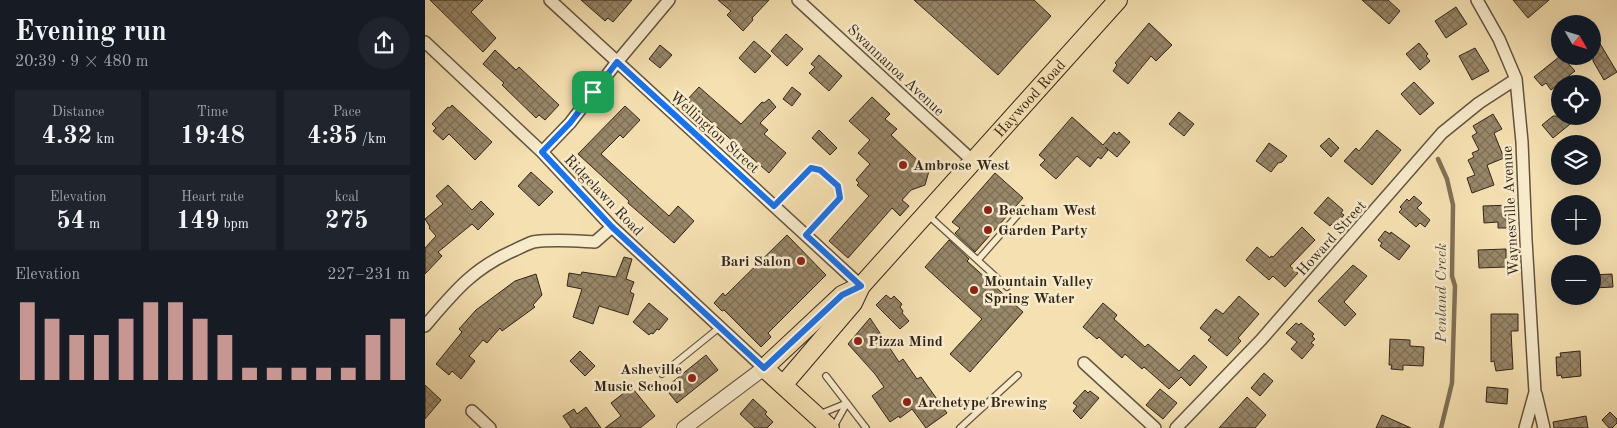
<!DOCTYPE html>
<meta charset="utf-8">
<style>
:root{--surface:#171b24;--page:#20242c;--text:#f1f3f6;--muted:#9ea1a6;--accent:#c59692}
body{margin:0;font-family:"Old Standard TT",serif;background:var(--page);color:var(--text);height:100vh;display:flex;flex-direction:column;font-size:19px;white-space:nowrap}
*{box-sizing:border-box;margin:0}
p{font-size:16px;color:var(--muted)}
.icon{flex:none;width:28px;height:28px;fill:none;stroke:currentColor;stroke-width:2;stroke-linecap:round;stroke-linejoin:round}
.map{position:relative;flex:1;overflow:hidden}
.drawer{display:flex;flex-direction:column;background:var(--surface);width:425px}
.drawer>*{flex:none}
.needle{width:32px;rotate:129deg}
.tools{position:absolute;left:1126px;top:15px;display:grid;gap:10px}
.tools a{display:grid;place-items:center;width:50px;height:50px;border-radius:50%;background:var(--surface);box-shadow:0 5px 20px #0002;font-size:25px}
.pin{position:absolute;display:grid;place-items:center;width:42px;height:42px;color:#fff;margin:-21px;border-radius:10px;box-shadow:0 2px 8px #0006}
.round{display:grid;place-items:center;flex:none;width:52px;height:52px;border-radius:26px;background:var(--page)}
.summary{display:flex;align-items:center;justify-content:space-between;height:85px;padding:0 15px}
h1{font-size:28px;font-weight:700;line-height:38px}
.figures{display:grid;grid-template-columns:repeat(3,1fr);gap:8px;height:85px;padding:5px 15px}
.figures div{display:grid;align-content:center;border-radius:0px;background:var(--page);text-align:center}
.figures b{font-size:25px;font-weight:700}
.figures small{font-size:14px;font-weight:400}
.figures p{font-size:14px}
.chart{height:140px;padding:10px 15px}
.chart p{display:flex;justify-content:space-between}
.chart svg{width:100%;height:90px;margin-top:5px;stroke:var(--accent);stroke-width:6}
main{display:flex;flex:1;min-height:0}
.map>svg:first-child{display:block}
</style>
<main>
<section class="drawer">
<div class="summary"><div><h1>Evening run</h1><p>20:39 · 9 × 480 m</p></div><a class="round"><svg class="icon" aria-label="share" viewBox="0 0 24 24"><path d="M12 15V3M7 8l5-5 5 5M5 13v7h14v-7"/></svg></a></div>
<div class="figures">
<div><p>Distance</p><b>4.32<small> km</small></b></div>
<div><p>Time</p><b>19:48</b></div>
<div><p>Pace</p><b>4:35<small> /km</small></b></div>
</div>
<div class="figures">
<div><p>Elevation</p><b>54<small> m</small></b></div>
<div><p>Heart rate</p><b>149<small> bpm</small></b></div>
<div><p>kcal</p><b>275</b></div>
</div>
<div class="chart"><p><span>Elevation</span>227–231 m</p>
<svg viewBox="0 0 160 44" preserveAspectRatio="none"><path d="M5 44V6M15 44V14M25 44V22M35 44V22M45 44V14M55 44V6M65 44V6M75 44V14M85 44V22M95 44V38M105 44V38M115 44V38M125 44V38M135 44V38M145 44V22M155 44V14"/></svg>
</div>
</section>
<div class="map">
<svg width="1192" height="428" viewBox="0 0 1192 428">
<defs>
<pattern id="building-cross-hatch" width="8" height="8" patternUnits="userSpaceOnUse" patternTransform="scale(1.25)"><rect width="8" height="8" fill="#988769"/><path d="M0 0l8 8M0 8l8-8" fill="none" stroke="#7d6e56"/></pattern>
</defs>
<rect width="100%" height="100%" fill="#f5e0b1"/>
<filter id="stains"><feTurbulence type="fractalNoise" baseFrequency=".004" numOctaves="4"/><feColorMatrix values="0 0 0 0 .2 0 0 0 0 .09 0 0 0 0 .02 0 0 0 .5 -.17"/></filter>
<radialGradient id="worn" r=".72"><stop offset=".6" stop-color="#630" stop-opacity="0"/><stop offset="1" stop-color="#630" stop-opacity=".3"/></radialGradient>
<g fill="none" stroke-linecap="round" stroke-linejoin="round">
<!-- stream -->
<path stroke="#807056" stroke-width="4.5" d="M1013,159L1022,179L1028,205L1027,276L1030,286L1027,383L1016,428"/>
</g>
<!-- building -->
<path fill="url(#building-cross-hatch)" stroke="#33261a" d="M5,0H58L46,12L71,38L58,52Z
M156,0H207L188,22L183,18L180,21Z
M293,0H344L327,18L328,20L318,31L302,15L306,11Z
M489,0H609L626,16L573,75Z
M937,0H963L975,11L964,24Z
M1088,0H1124L1103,18Z
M1031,7L1042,24L1021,38L1010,21Z
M724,23L747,45L731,61L726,56L703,84L688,71L692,65L690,63Z
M1168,32L1192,72L1179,80L1168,61Z
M361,34L378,49L362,66L346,51Z
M329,41L346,56L330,73L314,58Z
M994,43L1003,54L1001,56L1005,61L995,70L981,54Z
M235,45L247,55L235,68L224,59Z
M1050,48L1064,71L1047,80L1034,56Z
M70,50L91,70L94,67L134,105L120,120L114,115L111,118L77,85L79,83L58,64Z
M394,55L417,76L404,91L384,73L390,67L386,64Z
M1134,57L1139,62L1141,61L1150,71L1126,90L1121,83L1117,86L1109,77Z
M989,82L1009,103L995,115L976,94Z
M274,87L316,124L337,102L339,103L344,99L351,107L335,123L343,130L339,134L361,153L344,173L277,114L273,119L261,109L266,104L262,100Z
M367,87L376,94L367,106L358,99Z
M447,97L465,114L460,119L472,129L466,135L504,171L500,185L486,190L477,200L484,206L475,216L467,208L423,258L404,241L444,196L432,185L434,183L431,180L445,164L433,153L445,140L424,121Z
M27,105L67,142L50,160L24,134L18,140L8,131L11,128L7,124L23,107L25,108Z
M200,106L215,120L198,138L195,135L176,154L244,216L253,206L269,221L249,243L203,203L204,201L153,154Z
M754,112L769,124L759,136L744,124Z
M1068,114L1077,129L1069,133L1079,158L1062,165L1069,185L1047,193L1042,178L1050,175L1043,160L1049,157L1047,153L1054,150L1047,136L1052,133L1048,126Z
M1128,116H1155L1128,138L1117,125Z
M647,117L678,145L689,132L692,135L694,132L705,142L692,157L680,147L683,150L676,159L673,157L665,167L652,156L631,179L615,165L620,160L614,155Z
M394,130L412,148L405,155L387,138Z
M952,130L976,150L947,185L919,161L931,148L934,151Z
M904,138L914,148L906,157L895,146Z
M844,143L862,156L857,162L853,163L846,172L831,161Z
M106,172L128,192L114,206L93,186Z
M570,173L598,198L550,252L530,233L535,228L527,222Z
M23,185L47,210L56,201L69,214L53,230L47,224L13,252L17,256L0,274V248L11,236L4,228L5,227L0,219L18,204L11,196Z
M989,196L997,203L992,208L1005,220L1000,227L995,223L991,227L974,212L977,209L975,207L982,199L984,201Z
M903,197L918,210L916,213L919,215L910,226L907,224L905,226L889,213Z
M1087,205L1088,228H1073V222L1059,223L1058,206Z
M877,227L890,240L865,266L873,273L860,287L848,276L844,280L821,260L832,247L845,258L846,256L848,257Z
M960,231L965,234L966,232L985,246L974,260L955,246L957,243L953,240Z
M362,235L401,275L343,333L346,337L336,347L299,310L297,311L289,303L298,293L300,296Z
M524,240L544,259L542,261L598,312L545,372L525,354L557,319L500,267Z
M1081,249V267L1054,268L1053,250Z
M199,257L207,259L201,279L209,282L205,292L209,294L203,315L174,306L168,324L148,317L157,289L142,286L144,273L156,275L157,272L191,277Z
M928,265L942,276L919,302L931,314L920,326L893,301Z
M111,274L117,295L108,305L110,307L77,331L75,328L62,343L58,340L44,356L50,361L36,379L27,371L24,375L11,364L37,332L34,329L51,310L90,281Z
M1187,274L1188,287L1168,288V275Z
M461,295L466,299L469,296L477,304L475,307L478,311L477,313L484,321L475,329L451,305Z
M814,296L834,314L813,338L816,341L802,356L783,340L786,337L775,328L791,309L798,314Z
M224,303L243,319L234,330L232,329L228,334L226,333L224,335L208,322Z
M678,303L692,315L689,319L720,347L723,344L754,371L769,355L782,367L765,386L756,377L744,389L719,367L717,369L700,354L697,358L674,337L672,339L658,327Z
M1066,314H1093V331H1086L1088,369L1071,371L1069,361L1066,362Z
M445,318L474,362L478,359L492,379L496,377L522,413L501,428L487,409L475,418L474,416L465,422L447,396L459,387L450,374L423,344Z
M871,323L874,325L876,323L889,334L887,336L890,339L886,343L889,345L877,359L866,349L872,342L861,333Z
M965,339L985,340V346L999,347L998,366L978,365V370L966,369L967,365H964Z
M155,351L170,366L160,376L145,361Z
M1155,351L1156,376L1137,378L1136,375L1132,376L1131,357H1136L1135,353Z
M281,355L293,370L252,403L240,388Z
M839,373L848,381L835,396L826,388Z
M0,385L16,400L0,419Z
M1062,387L1083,389L1082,404L1061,402Z
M204,389L206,392L209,390L230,416L215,428H180L196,416L186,403Z
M735,389L752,403L738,419L721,405Z
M660,390L663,393L665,391L674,398L656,419L648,411L652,406L648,403Z
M822,397L841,415L830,428H794Z
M328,399L342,412L340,414L348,422L342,428H330L315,414Z
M161,407L176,428H146L138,416L149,409L152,414Z
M1185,412L1192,419V423L1187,428H1184L1177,420Z
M957,415L986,428H951Z
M1161,416L1163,428H1129L1128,422Z"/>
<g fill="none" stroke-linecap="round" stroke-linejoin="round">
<!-- service casing -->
<g stroke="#645440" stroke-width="8">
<path id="service" d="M349,206L386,168L395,170L413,186L415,198L381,235
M503,215L582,287
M553,260L598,209
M237,374L295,327
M401,376L441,428
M395,414L422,403L408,428
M535,428L593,375"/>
</g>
<!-- minor casing -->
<g stroke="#645440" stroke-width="14">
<path id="minor" d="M125,0L436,286
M373,0L549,162
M1052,0L1074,39L1091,79L1097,142L1101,240L1110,392L1100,428
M0,42L117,152L187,227L339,368
M117,152L145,123L192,62L244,0
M0,326C29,292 48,268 90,250C96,247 102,244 108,242C128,239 150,241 170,242L187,227
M659,363L730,428
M1111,394L1119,428
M47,411L65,428
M751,428L836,340L1017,133L1054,103L1091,79"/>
</g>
<!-- tertiary casing -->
<g stroke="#645440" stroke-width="16">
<path id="tertiary" d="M259,428L339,368"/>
</g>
<!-- primary casing -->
<g stroke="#33261a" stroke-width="20">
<g id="primary">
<path id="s1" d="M358,385L428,303L436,286L693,0"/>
<path d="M405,428L339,368L417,295L436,286"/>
</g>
</g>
<!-- service -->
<use href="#service" stroke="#f8ebcc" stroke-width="5.5"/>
<!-- minor -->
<use href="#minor" stroke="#f8ebcc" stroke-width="11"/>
<!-- tertiary -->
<use href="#tertiary" stroke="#f8ebcc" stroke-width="14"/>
<!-- primary -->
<use href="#primary" stroke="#f5e0b1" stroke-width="18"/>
</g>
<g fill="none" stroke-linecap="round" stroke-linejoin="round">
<!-- route casing -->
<g stroke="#fff" stroke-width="10">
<path id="route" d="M192,62L349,206L386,168L395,170L413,186L415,198L381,235L436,286L417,295L339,368L187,227L117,152L145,123Z"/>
</g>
<!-- route -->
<use href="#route" stroke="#1a73e8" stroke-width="6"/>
</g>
<!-- markers -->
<g fill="#8f2418" stroke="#f8ebcc" stroke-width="2">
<circle cx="478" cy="165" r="5"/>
<circle cx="563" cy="210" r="5"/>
<circle cx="563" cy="230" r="5"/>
<circle cx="376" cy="261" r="5"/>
<circle cx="549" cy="290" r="5"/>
<circle cx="433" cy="341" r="5"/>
<circle cx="267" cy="378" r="5"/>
<circle cx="482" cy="402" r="5"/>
</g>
<g text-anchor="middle" stroke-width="5" stroke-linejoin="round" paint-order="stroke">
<!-- street labels -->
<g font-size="15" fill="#33261a" stroke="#f8ebcc">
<text transform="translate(471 70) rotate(43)" y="5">Swannanoa Avenue</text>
<text dy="5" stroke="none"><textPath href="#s1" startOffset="379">Haywood Road</textPath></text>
<text transform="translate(290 132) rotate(42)" y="5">Wellington Street</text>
<text transform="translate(179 195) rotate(46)" y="5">Ridgelawn Road</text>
<text transform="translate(1085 211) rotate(-93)" y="5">Waynesville Avenue</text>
<text transform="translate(906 238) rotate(-48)" y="5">Howard Street</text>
</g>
<!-- poi labels -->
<g font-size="15" font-weight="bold" fill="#33261a" stroke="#f8ebcc" text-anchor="start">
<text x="488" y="170">Ambrose West</text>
<text x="573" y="215">Beacham West</text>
<text x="573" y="235">Garden Party</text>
<text x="366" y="266" text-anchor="end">Bari Salon</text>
<text x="559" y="286">Mountain Valley<tspan x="559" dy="17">Spring Water</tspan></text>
<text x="443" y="346">Pizza Mind</text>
<text x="257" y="374" text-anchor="end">Asheville<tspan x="257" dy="17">Music School</tspan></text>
<text x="492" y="407">Archetype Brewing</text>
</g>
<!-- water labels -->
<g font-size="16" font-style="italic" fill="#594b38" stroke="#f8ebcc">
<text transform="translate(1015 293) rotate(-90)" y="6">Penland Creek</text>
</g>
</g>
<rect width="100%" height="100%" filter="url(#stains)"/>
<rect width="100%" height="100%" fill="url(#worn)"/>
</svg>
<div class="tools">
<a><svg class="needle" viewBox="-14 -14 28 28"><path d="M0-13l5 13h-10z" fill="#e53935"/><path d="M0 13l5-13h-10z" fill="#9ea1a6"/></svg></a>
<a><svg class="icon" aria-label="locate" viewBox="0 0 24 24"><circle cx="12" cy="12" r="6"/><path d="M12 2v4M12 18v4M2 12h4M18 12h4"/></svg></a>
<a><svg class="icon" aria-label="layers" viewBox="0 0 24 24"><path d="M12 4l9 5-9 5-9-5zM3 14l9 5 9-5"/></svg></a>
<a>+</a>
<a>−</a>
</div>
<div class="pin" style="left:168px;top:92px;background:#1e9e55"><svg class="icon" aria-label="arrive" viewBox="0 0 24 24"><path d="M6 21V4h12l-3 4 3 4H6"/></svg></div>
</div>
</main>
